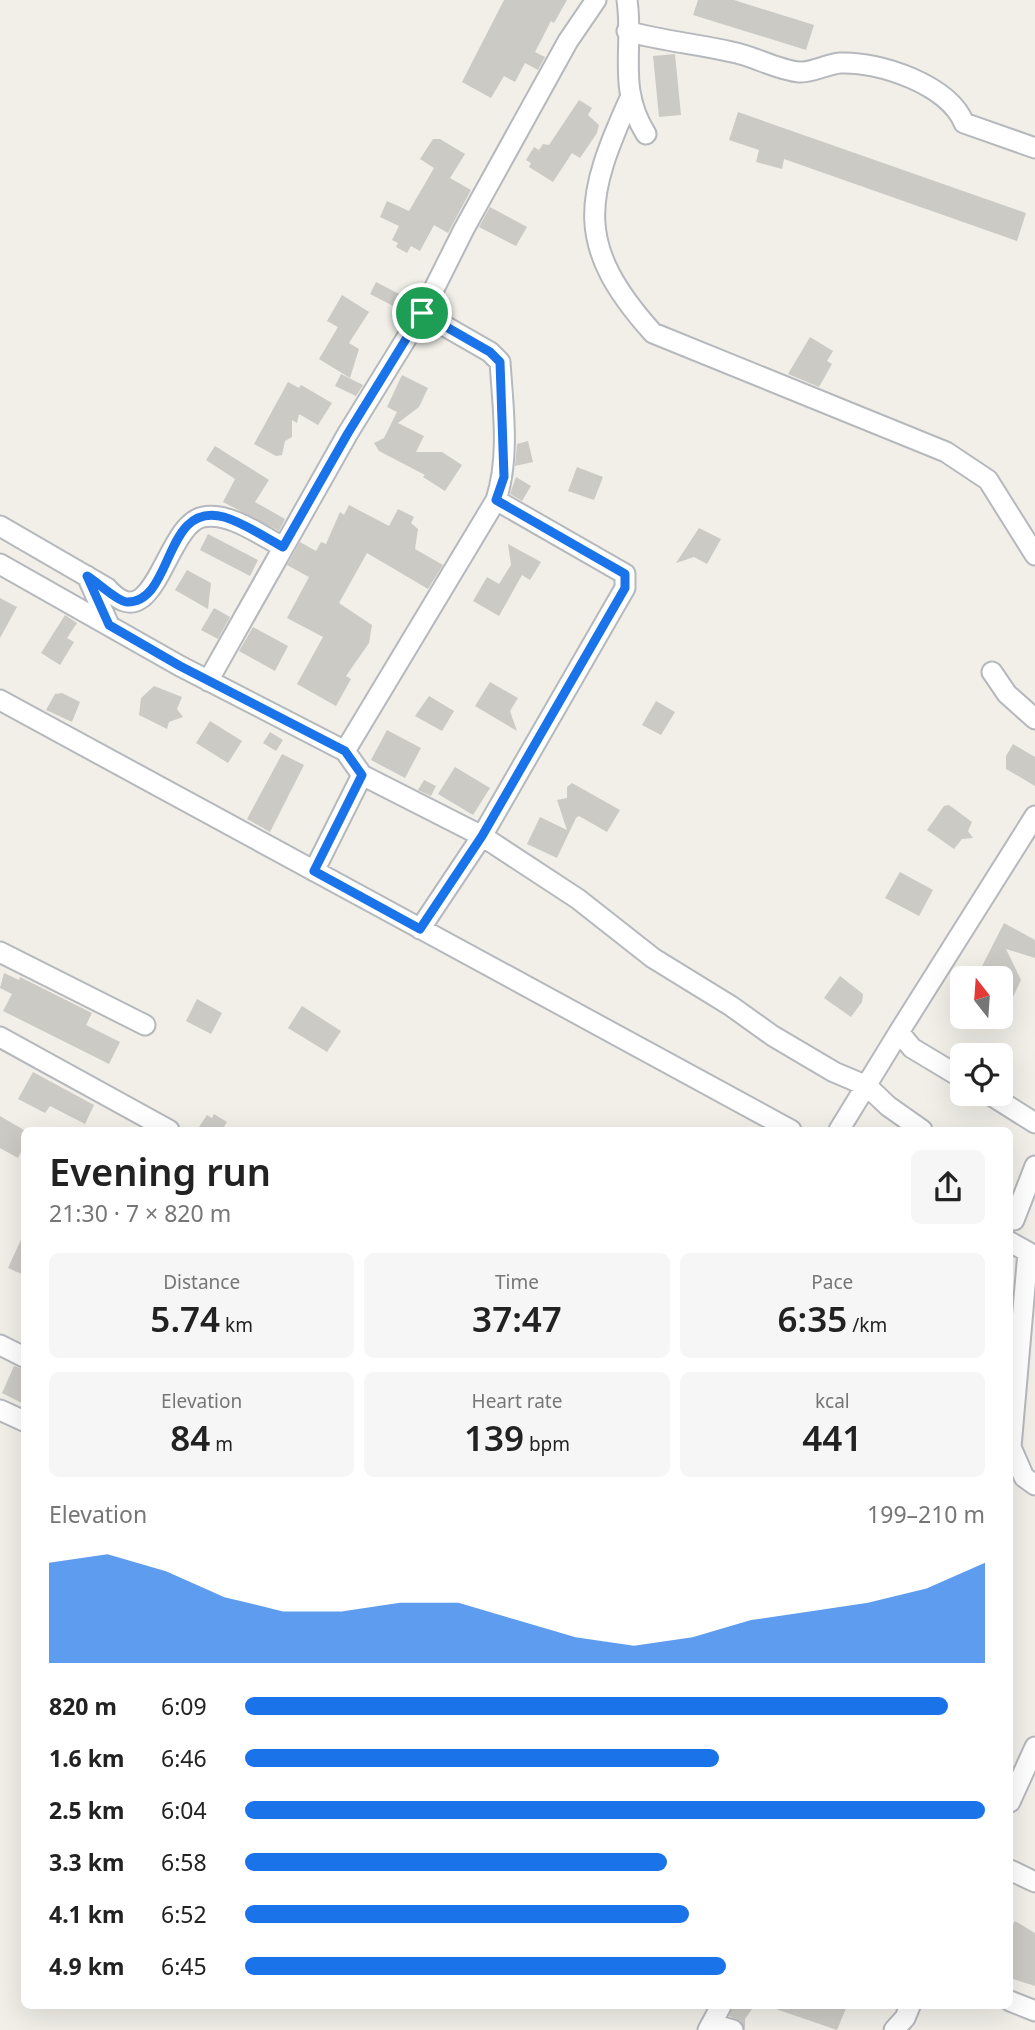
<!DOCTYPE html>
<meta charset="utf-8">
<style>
:root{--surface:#fff;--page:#f6f6f6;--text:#222;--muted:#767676;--accent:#1a73e8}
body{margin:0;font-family:"Noto Sans",sans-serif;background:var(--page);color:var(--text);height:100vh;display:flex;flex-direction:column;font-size:26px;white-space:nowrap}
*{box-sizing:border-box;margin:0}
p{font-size:23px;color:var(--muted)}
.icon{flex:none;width:38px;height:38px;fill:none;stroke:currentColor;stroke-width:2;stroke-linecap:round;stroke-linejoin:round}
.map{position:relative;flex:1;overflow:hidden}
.details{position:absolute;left:21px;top:1127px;width:992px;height:882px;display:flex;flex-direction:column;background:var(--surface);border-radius:10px;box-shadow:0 7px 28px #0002}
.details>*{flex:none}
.needle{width:46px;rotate:343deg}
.tools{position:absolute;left:950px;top:966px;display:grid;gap:14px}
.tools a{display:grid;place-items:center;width:63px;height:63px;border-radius:10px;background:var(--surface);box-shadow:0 7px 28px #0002;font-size:35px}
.pin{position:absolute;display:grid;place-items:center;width:60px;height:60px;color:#fff;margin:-30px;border:4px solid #fff;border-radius:50%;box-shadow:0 2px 7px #0007}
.round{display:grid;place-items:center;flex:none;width:74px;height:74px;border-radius:10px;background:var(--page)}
.headline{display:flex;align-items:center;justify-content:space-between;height:119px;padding:0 28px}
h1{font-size:38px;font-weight:600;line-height:52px}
.figures{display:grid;grid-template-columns:repeat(3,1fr);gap:10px;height:119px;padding:7px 28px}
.figures div{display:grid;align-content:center;border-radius:10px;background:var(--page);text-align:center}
.figures b{font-size:35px;font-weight:600}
.figures small{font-size:19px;font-weight:400}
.figures p{font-size:19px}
.chart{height:196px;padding:14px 28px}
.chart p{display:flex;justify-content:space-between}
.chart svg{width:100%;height:126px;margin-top:7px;fill:var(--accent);opacity:.7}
ul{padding:0 28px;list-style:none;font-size:23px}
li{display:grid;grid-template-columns:112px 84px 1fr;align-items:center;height:52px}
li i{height:18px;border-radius:9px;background:var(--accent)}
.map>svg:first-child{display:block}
</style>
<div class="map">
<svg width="1035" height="2030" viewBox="0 0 1035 2030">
<rect width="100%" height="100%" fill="#f1efe8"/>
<!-- building -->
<path fill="#cccac5" d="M504,0H567L554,23L551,21L535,52L545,57L538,70L525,63L515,82L504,76L491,98L462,82Z
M698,0H734L814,25L806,50L693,15Z
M675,54L681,115L659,117L653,56Z
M579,100L592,108L588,115L599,125L597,133L580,158L572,153L553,182L529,167L531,163L526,160L534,147L539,150L543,144L549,145Z
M738,112L1026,213L1017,241L784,159L782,169L756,162L759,150L729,140Z
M433,139H440L465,154L450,178L471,190L448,233L434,225L420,251L411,246L407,253L396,247L398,243L392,240L399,226L380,217L387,201L409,211L434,168L420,159Z
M490,207L527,227L516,246L479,227Z
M376,282L407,298L401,310L370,294Z
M342,295L369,312L349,343L359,349L350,378L319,359L338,327L327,321Z
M810,337L833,351L827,361L832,364L819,387L788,374Z
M341,374L363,385L356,396L335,386Z
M402,375L428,388L419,407L398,423L424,436L416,452H442L462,465L445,491L423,477L425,475L379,451L374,443L384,438L397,412L387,407Z
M288,382L299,388L301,385L332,403L318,425L299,414L297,423L292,420V437L285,441L282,455L276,456L254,444Z
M528,441L533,462L515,466L517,444Z
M215,446L269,480L255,502L285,519L279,531L223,502L235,479L206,460Z
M577,467L603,477L594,500L568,491Z
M516,477L531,486L522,501L510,494Z
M349,505L389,526L398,509L414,517L411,523L418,529L415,549L443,565L428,589L367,553L339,603L372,625L369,643L346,676L351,679L336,706L297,684L323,637L287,618L309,577L287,565L300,542L316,551L321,542L326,544L340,512L344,515Z
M699,528L721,539L707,564L694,557L676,563Z
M208,534L258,560L250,576L200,550Z
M508,544L541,562L530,580L522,575L499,616L473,601L487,577L499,584L511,565Z
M187,570L211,583L208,609L175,590Z
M0,598L17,607L0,638Z
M214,608L230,617L218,639L201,630Z
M65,615L77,623L67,638L74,642L60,665L41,653Z
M253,627L288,646L275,671L239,651Z
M490,682L518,698L510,711L517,731L475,706Z
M154,686L182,697L177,709L183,717L169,722L167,729L139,715L141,698Z
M62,693L80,702L72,722L46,710L55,694Z
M429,696L454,711L442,731L415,716Z
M656,701L675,712L661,735L642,725Z
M210,721L242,741L228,763L196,743Z
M387,730L421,748L405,778L371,760Z
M270,732L283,740L276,751L263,743Z
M1013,744L1035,757V786L1006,769V756Z
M282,754L304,765L270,832L247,819Z
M455,767L490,788L473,815L438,794Z
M424,780L436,786L431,796L418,790Z
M572,783L620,810L607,832L579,816L576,818L557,858L527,844L540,817L567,830L557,800L567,798V787Z
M949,805L972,822L968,831L973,838L962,839L954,849L927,830L944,806Z
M900,872L933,890L919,916L885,898Z
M1004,923L1035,940V958L1006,949L1021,980L1013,997L1001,991V978H976Z
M4,973L19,980L20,977L92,1013L86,1025L120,1042L109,1064L3,1011L12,994L0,988Z
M840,976L863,994L862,1002L851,1017L824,998Z
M197,999L222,1013L211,1034L186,1021Z
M302,1006L341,1031L327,1052L288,1028Z
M33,1072L94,1105L85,1124L50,1106L45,1113L18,1099Z
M214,1114L227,1122L224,1127L231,1130H197L207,1115L212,1118Z
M0,1116L24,1130V1146L18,1158L0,1148Z
M24,1233V1275L8,1268Z
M14,1366L24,1369V1404L2,1393Z
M1015,1921L1035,1933V1986L1010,1978V1929Z
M733,2006H754L745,2019V2030L741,2021L729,2016Z
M775,2006H847L837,2030L770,2007Z"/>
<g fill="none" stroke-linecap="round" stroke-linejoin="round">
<!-- minor casing -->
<g stroke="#b5b8bc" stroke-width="23">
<path id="minor" d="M627,0C634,49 617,88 646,134
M627,31C662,41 697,44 732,52C754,56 777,70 799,72C812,73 827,64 840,63C879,61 949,85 964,123L1035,148
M631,96C584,199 574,245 653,333L946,452L988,480L1035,555
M422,313L464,229L568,41L596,0
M0,526L107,588C155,642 165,524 203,517C230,512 260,535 283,547
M0,564L180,666L345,751L362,775L314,871
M87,576L109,625
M992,672L1007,694L1035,719
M208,681L348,433L422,313L490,352L500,362C503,408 510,457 496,500L625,574V588L482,836L578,899L653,958L731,1006L773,1036L834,1072L867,1086L888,1106L922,1130
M0,700L791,1130
M345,751L496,500
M362,775L482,836L420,929
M0,952L145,1025
M0,1037L169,1130
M962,1078L912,1048L899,1032L1035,816
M989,1094L1035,1123
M839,1130L899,1032
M1014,1220L1035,1166
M1010,1242L1028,1252L1011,1447L1024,1477L1035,1485
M0,1345L24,1357
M0,1410L24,1421
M1010,1802L1035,1747
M1010,1870L1035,1882
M1010,2001L1035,2011
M712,2024L733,2030
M708,2030L721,2006
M894,2030L905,2018L910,2006"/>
</g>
<!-- minor -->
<use href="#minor" stroke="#fff" stroke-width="19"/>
</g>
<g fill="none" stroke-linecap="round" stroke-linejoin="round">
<!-- route casing -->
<g stroke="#fff" stroke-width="14">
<path id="route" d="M422,313L490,352L500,362L504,477L496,500L625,574V588L482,836L420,929L314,871L362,775L345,751L180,666L109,625L87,576C96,581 118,602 127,602C174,603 163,500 224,517C244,523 265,537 283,547L348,433Z"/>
</g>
<!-- route -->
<use href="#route" stroke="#1a73e8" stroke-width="9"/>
</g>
</svg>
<div class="tools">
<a><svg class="needle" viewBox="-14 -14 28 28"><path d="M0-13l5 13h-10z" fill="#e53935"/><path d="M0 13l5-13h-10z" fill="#767676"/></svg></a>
<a><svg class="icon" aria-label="locate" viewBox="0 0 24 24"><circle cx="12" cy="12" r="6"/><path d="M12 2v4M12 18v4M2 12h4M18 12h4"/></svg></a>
</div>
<div class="pin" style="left:422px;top:313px;background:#1e9e55"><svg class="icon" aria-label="arrive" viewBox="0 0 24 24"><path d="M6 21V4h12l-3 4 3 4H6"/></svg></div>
<section class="details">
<div class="headline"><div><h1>Evening run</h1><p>21:30 · 7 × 820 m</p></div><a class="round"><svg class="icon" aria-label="share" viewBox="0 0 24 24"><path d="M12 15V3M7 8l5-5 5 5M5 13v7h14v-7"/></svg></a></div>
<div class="figures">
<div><p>Distance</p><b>5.74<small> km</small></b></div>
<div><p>Time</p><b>37:47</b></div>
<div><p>Pace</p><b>6:35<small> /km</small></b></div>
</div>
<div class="figures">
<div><p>Elevation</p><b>84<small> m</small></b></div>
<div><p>Heart rate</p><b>139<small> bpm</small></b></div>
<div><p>kcal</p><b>441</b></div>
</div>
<div class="chart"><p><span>Elevation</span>199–210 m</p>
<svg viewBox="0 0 160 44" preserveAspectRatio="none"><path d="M0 44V9L10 6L20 12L30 21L40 26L50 26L60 23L70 23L80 29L90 35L100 38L110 35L120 29L130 26L140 23L150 18L160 9V44z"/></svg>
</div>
<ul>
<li><b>820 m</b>6:09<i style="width:95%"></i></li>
<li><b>1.6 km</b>6:46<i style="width:64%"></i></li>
<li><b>2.5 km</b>6:04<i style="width:100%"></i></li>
<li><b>3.3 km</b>6:58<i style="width:57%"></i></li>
<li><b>4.1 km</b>6:52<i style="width:60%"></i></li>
<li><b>4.9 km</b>6:45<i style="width:65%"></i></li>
</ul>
</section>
</div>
